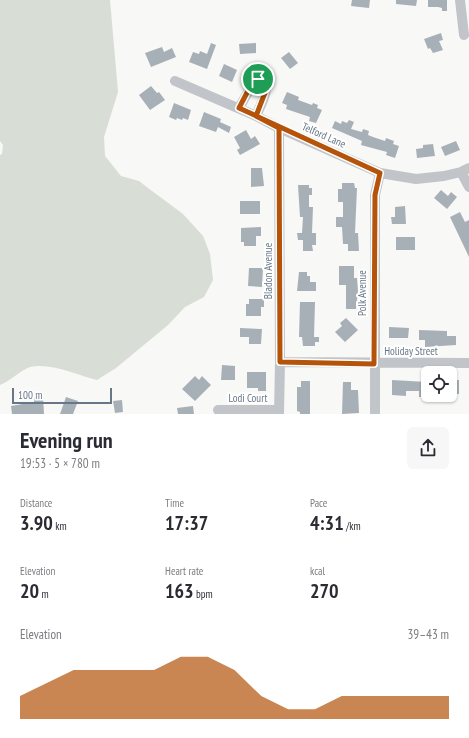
<!DOCTYPE html>
<meta charset="utf-8">
<style>
:root{--surface:#fff;--page:#f7f7f7;--text:#2b2b33;--muted:#7c7c81;--accent:#b45309}
body{margin:0;font-family:"PT Sans Narrow",sans-serif;background:var(--page);color:var(--text);height:100vh;display:flex;flex-direction:column;font-size:15px;white-space:nowrap}
*{box-sizing:border-box;margin:0}
p{font-size:13px;color:var(--muted)}
.icon{flex:none;width:22px;height:22px;fill:none;stroke:currentColor;stroke-width:2;stroke-linecap:round;stroke-linejoin:round}
.map{position:relative;height:414px;overflow:hidden}
.sheet{display:flex;flex-direction:column;background:var(--surface);flex:1}
.sheet>*{flex:none}
.controls{position:absolute;left:421px;top:366px;display:grid;gap:8px}
.controls a{display:grid;place-items:center;width:36px;height:36px;border-radius:6px;background:var(--surface);box-shadow:0 1px 3px #0004;font-size:20px}
.scale{position:absolute;left:12px;bottom:10px;width:100px;box-sizing:border-box;padding-left:4px;border:2px solid #677787;border-top:0;font-size:11px;line-height:14px;white-space:nowrap;color:#677787;-webkit-text-stroke:3px #fff;paint-order:stroke}
.pin{position:absolute;display:grid;place-items:center;width:34px;height:34px;color:#fff;margin:-17px;border:2px solid #fff;border-radius:50%;box-shadow:0 1px 4px #0007}
.round{display:grid;place-items:center;flex:none;width:42px;height:42px;border-radius:6px;background:var(--page)}
.headline{display:flex;align-items:center;justify-content:space-between;height:68px;padding:0 20px}
h1{font-size:22px;font-weight:600;line-height:30px}
.stats{display:grid;grid-template-columns:repeat(3,1fr);gap:6px;height:68px;padding:4px 20px}
.stats div{display:grid;align-content:center}
.stats b{font-size:20px;font-weight:600}
.stats small{font-size:11px;font-weight:400}
.stats p{font-size:11px}
.chart{height:112px;padding:8px 20px}
.chart p{display:flex;justify-content:space-between}
.chart svg{width:100%;height:72px;margin-top:4px;fill:var(--accent);opacity:.7}
.map>svg:first-child{display:block}
</style>
<div class="map">
<svg width="469" height="414" viewBox="0 0 469 414">
<rect width="100%" height="100%" fill="#f8f8f6"/>
<!-- green -->
<path fill="#d8ddd5" d="M0,0H110L118,92L104,137L105,156L121,176L139,181L148,188L183,214L203,236L210,254L213,280L204,297L185,307L168,325L116,368L97,380C78,375 49,362 30,367C19,371 11,381 0,385V155L2,154L3,145L0,141Z"/>
<!-- building -->
<path fill="#a8b0b7" d="M352,0H370L369,8L351,6Z
M396,0H417L416,6L396,4Z
M428,0H447V11H442V8L438,7H428Z
M441,33L443,40L439,41L443,50L433,53L430,48L428,49L424,39Z
M211,43L216,45L207,69L189,62L193,52L199,54L200,51L207,54Z
M256,43V53L240,54L239,44Z
M162,47L164,52L172,48L176,57L151,67L145,53Z
M289,52L298,63L290,69L281,58Z
M224,64L237,70L232,82L219,76Z
M151,86L157,93L159,92L165,100L150,110L139,95Z
M287,92L299,97L298,100L312,105L313,103L318,105L317,108L322,110L316,123L309,121L310,117L286,109L287,105L282,103Z
M174,103L191,110L188,120L183,118L182,120L177,118L176,120L169,117Z
M204,112L221,119L220,122L231,127L229,133L218,127L216,132L199,126Z
M349,120L354,122L351,129L362,132L363,129L369,131L368,135L373,137L385,141L386,138L394,141L393,144L399,146L395,158L386,155L387,152L361,145L362,141L332,128L335,121L341,124L342,121L347,123Z
M246,130L251,139L255,136L260,144L240,155L237,150L240,148L234,137Z
M456,141L460,150L445,156L441,147Z
M433,144L435,156L417,158L416,149L423,148V145Z
M251,168H262L264,186L251,187Z
M342,183H354L355,188H357L355,233H358L359,251H348V244H343L342,227H336V217H343V202H338V189H342Z
M298,185H309V188H312V195H309V207H313L312,233H316V245H312L313,251H303V240H298L297,233H302L303,217H300Z
M441,190L448,196L451,192L457,197L447,209L434,198Z
M240,201H260V214H240Z
M405,206L406,224H392L391,217H395V207Z
M460,212L465,222L469,220V257L450,217Z
M261,227V236H256V246H244V242H241V228Z
M396,237H415V250H396Z
M339,266H354V278H357L358,291L356,309H346V285H339Z
M249,268H263L262,287L248,286Z
M299,272H307V276H310V282H316V291H297Z
M249,299H264V307H261V316H246V304H249Z
M300,302H315L314,337H319V342H315V346H303L302,337H299Z
M346,318L358,330L345,342L335,332L342,326L340,323Z
M389,327L409,328L408,338H389Z
M240,328L262,329L261,344H249V337H240Z
M419,330L447,331V336H456V345L425,347V340H419Z
M222,365L235,366V380H221Z
M247,372H266V391H258V388H247Z
M195,376L199,380L202,376L211,385L195,401L182,389Z
M392,380L427,382L430,401H423V397H419V391H406V396L392,395Z
M450,380H459V394H450Z
M301,381H310V414H300V412L297,411V387H301Z
M343,382H351V390H358L359,413L342,414Z
M43,397L44,414H12L11,406L34,402V398Z
M66,397L78,401L73,414H60Z
M122,400L123,412L115,413L113,401Z
M193,406L194,414H178L177,408Z"/>
<g fill="none" stroke-linecap="round" stroke-linejoin="round">
<!-- minor -->
<path stroke="#c1c5ca" stroke-width="10" d="M460,0L464,35
M175,81L256,116L279,128L380,173L416,179L444,176L461,172L469,168
M239,108L255,80H262C272,87 260,106 256,116
M461,172L469,187
M280,362L469,363
M218,410H279
M279,414L280,362L279,128
M375,414V195L380,173"/>
</g>
<g fill="none" stroke-linecap="round" stroke-linejoin="round">
<!-- route casing -->
<g stroke="#fff" stroke-width="8">
<path id="route" d="M258,79L264,82L266,90L256,116L279,128L280,362L374,364L375,195L380,173L239,108L252,83L255,80L258,79"/>
</g>
<!-- route -->
<use href="#route" stroke="#b45309" stroke-width="5"/>
</g>
<g text-anchor="middle" stroke-width="4" stroke-linejoin="round" paint-order="stroke">
<!-- street labels -->
<g font-size="11" fill="#677787" stroke="#fff">
<text transform="translate(324 135) rotate(24)" y="4">Telford Lane</text>
<text transform="translate(268 271) rotate(-90)" y="4">Bladon Avenue</text>
<text transform="translate(362 293) rotate(-90)" y="4">Polk Avenue</text>
<text x="411" y="355">Holiday Street</text>
<text x="248" y="402">Lodi Court</text>
</g>
</g>
</svg>
<div class="controls">
<a><svg class="icon" aria-label="locate" viewBox="0 0 24 24"><circle cx="12" cy="12" r="6"/><path d="M12 2v4M12 18v4M2 12h4M18 12h4"/></svg></a>
</div>
<div class="scale">100 m</div>
<div class="pin" style="left:258px;top:79px;background:#1e9e55"><svg class="icon" aria-label="arrive" viewBox="0 0 24 24"><path d="M6 21V4h12l-3 4 3 4H6"/></svg></div>
</div>
<section class="sheet">
<div class="headline"><div><h1>Evening run</h1><p>19:53 · 5 × 780 m</p></div><a class="round"><svg class="icon" aria-label="share" viewBox="0 0 24 24"><path d="M12 15V3M7 8l5-5 5 5M5 13v7h14v-7"/></svg></a></div>
<div class="stats">
<div><p>Distance</p><b>3.90<small> km</small></b></div>
<div><p>Time</p><b>17:37</b></div>
<div><p>Pace</p><b>4:31<small> /km</small></b></div>
</div>
<div class="stats">
<div><p>Elevation</p><b>20<small> m</small></b></div>
<div><p>Heart rate</p><b>163<small> bpm</small></b></div>
<div><p>kcal</p><b>270</b></div>
</div>
<div class="chart"><p><span>Elevation</span>39–43 m</p>
<svg viewBox="0 0 160 44" preserveAspectRatio="none"><path d="M0 44V30L10 22L20 14L30 14L40 14L50 14L60 6L70 6L80 14L90 30L100 38L110 38L120 30L130 30L140 30L150 30L160 30V44z"/></svg>
</div>
</section>
